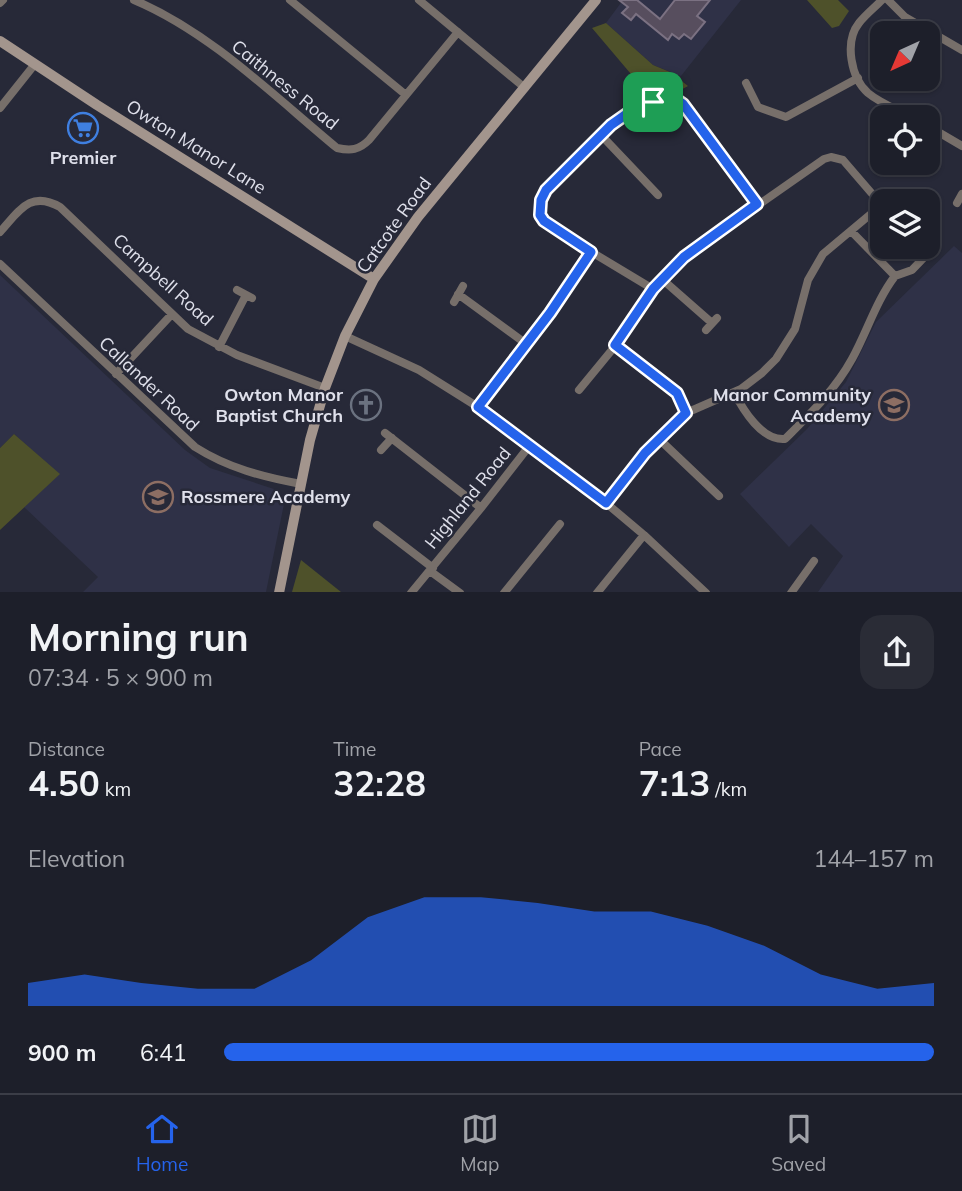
<!DOCTYPE html>
<meta charset="utf-8">
<style>
:root{--surface:#1d1f2a;--page:#2a2c36;--text:#f1f3f6;--muted:#a0a2a8;--line:#3b3d47;--accent:#2563eb}
body{margin:0;font-family:Mulish,sans-serif;background:var(--page);color:var(--text);height:100vh;display:flex;flex-direction:column;font-size:26px;white-space:nowrap}
*{box-sizing:border-box;margin:0}
p{font-size:23px;color:var(--muted)}
.icon{flex:none;width:38px;height:38px;fill:none;stroke:currentColor;stroke-width:2;stroke-linecap:round;stroke-linejoin:round}
.map{position:relative;height:592px;overflow:hidden}
.details{display:flex;flex-direction:column;background:var(--surface);flex:1}
.details>*{flex:none}
.needle{width:46px;rotate:224deg}
.tools{position:absolute;left:870px;top:21px;display:grid;gap:14px}
.tools a{display:grid;place-items:center;width:70px;height:70px;border-radius:14px;background:var(--surface);box-shadow:0 2px 5px #0004,0 0 0 2px var(--line);font-size:35px}
.pin{position:absolute;display:grid;place-items:center;width:60px;height:60px;color:#fff;margin:-30px;border-radius:14px;box-shadow:0 4px 10px #0006}
.round{display:grid;place-items:center;flex:none;width:74px;height:74px;border-radius:21px;background:var(--page)}
.summary{display:flex;align-items:center;justify-content:space-between;height:119px;padding:0 28px}
h1{font-size:38px;font-weight:700;line-height:52px}
.figures{display:grid;grid-template-columns:repeat(3,1fr);gap:10px;height:119px;padding:7px 28px}
.figures div{display:grid;align-content:center}
.figures b{font-size:35px;font-weight:700}
.figures small{font-size:19px;font-weight:400}
.figures p{font-size:19px}
.chart{height:196px;padding:14px 28px}
.chart p{display:flex;justify-content:space-between}
.chart svg{width:100%;height:126px;margin-top:7px;fill:var(--accent);opacity:.7}
ul{padding:0 28px;list-style:none;font-size:23px}
li{display:grid;grid-template-columns:112px 84px 1fr;align-items:center;height:52px}
li i{height:18px;border-radius:9px;background:var(--accent)}
.dock{display:flex;justify-content:space-around;align-items:center;height:98px;border-top:2px solid var(--line);background:var(--surface);font-size:19px;color:var(--muted)}
.dock a{display:grid;justify-items:center;gap:4px}
.dock .selected{color:var(--accent)}
.map>svg:first-child{display:block}
</style>
<div class="map">
<svg width="962" height="593" viewBox="0 0 962 593">
<rect width="100%" height="100%" fill="#272938"/>
<!-- built -->
<path fill="#2f3147" d="M623,0H741L681,76L653,65L606,23Z
M954,246L962,253V592H818L843,556L811,524L789,547L740,494L807,429L846,382L876,322Z
M0,275L185,450L210,468L277,490L284,504L266,592H83L98,577L24,507L59,474L14,434L0,448Z"/>
<!-- green -->
<path fill="#4e512a" d="M807,0H838L849,11L839,26L832,28Z
M606,23L653,65L670,72L688,86C674,94 663,98 647,93L592,28Z
M14,434L60,474L0,530V448Z
M301,560L341,592H292Z"/>
<!-- building -->
<path fill="#574e5e" stroke="#7b7182" stroke-width="2" d="M619,0H637L660,19L675,0H710L697,16L705,22L691,39L684,34L679,39L672,34L668,40L636,14L631,20L622,13L628,7Z"/>
<g fill="none" stroke-linecap="round" stroke-linejoin="round">
<!-- street -->
<path stroke="#776f6a" stroke-width="8" d="M134,0C210,32 274,96 337,148C351,151 359,150 369,140L458,32
M290,0L406,95
M419,0L525,88
M882,0C875,7 865,15 859,23C844,42 851,78 868,93C880,103 898,110 911,117
M888,0L905,17L962,50
M0,3L3,0
M746,83L758,107L786,117L858,78
M0,108L35,64
M928,126L962,146
M601,135L658,195
M957,203L962,194
M0,232C19,211 30,190 60,207L188,329L237,355L325,388
M0,264L195,447C228,468 263,477 301,484
M895,276L912,270L934,247
M663,280L712,323
M653,289L550,227L540,215L541,199L546,190C571,165 642,83 680,100L757,204
M237,290L252,298
M458,294L525,343
M454,302L463,286
M706,330L717,318
M345,336L419,370L478,407L606,503L644,535L706,593
M219,347L246,295
M116,374L172,314
M579,390L616,345
M734,392C743,410 762,441 785,439C810,414 835,390 852,359C867,332 876,301 895,276L851,231
M478,407L550,313L591,252
M385,433L481,508
M659,439L719,496
M381,450L392,438
M606,503L645,453L686,413L741,389L762,373L776,359L795,329L808,280L823,254L872,213L875,201L874,196L843,160L831,157L824,159L684,257L653,289L616,345L677,393L686,413
M377,525L433,568
M430,571L460,593
M411,593L481,508L530,445
M504,593L560,524
M597,593L644,535
M791,593L814,561"/>
<!-- secondary -->
<path stroke="#a3958d" stroke-width="10" d="M0,41L97,105L374,279
M279,593L310,440L325,388L345,336L374,279L418,217L596,0"/>
</g>
<g fill="none" stroke-linecap="round" stroke-linejoin="round">
<!-- route casing -->
<g stroke="#fff" stroke-width="14">
<path id="route" d="M668,97H673L683,104L757,204L684,257L653,289L615,345L677,393L686,413L645,453L606,503L478,407L550,313L591,252L544,221L540,215L541,200L546,190L611,125L628,113Z"/>
</g>
<!-- route -->
<use href="#route" stroke="#2563eb" stroke-width="9"/>
</g>
<!-- icons -->
<defs>
<g id="supermarket-ring" transform="scale(1.575)"><circle r="9.5" fill="#272938" stroke="#3f7fe0" stroke-width="1.5"/><path d="M-6-5.5h2.5l.6 2H6L4.5 2H-2.5L-4.4-4H-6ZM-1.5 3.2a1.3 1.3 0 1 0 .1 0ZM3 3.2a1.3 1.3 0 1 0 .1 0Z" fill="#3f7fe0"/></g>
<g id="church-ring" transform="scale(1.575)"><circle r="9.5" fill="#272938" stroke="#6b7280" stroke-width="1.5"/><path d="M-1.2-6h2.4v3.5h3.3v2.4h-3.3V6h-2.4V-.1h-3.3v-2.4h3.3Z" fill="#6b7280"/></g>
<g id="school-ring" transform="scale(1.575)"><circle r="9.5" fill="#272938" stroke="#8d6e63" stroke-width="1.5"/><path d="M0-5L7-2L0 1L-7-2ZM-4 1L0 2.5L4 1V4Q0 6-4 4Z" fill="#8d6e63"/></g>
</defs>
<g fill-rule="evenodd">
<use href="#supermarket-ring" x="83" y="128"/>
<use href="#church-ring" x="366" y="405"/>
<use href="#school-ring" x="894" y="405"/>
<use href="#school-ring" x="158" y="497"/>
</g>
<g text-anchor="middle" stroke-width="5" stroke-linejoin="round" paint-order="stroke">
<!-- street labels -->
<g font-size="18" fill="#dfe0eb" stroke="#272938">
<text transform="translate(285 85) rotate(39)" y="6">Caithness Road</text>
<text transform="translate(196 147) rotate(32)" y="6">Owton Manor Lane</text>
<text transform="translate(394 225) rotate(-54)" y="6">Catcote Road</text>
<text transform="translate(163 280) rotate(42)" y="6">Campbell Road</text>
<text transform="translate(149 384) rotate(43)" y="6">Callander Road</text>
<text transform="translate(468 498) rotate(-51)" y="6">Highland Road</text>
</g>
<!-- poi labels -->
<g font-size="18" font-weight="bold" fill="#dfe0eb" stroke="#272938" text-anchor="end">
<text x="83" y="164" text-anchor="middle">Premier</text>
<text x="343" y="401">Owton Manor<tspan x="343" dy="21">Baptist Church</tspan></text>
<text x="871" y="401">Manor Community<tspan x="871" dy="21">Academy</tspan></text>
<text x="181" y="503" text-anchor="start">Rossmere Academy</text>
</g>
</g>
</svg>
<div class="tools">
<a><svg class="needle" viewBox="-14 -14 28 28"><path d="M0-13l5 13h-10z" fill="#e53935"/><path d="M0 13l5-13h-10z" fill="#a0a2a8"/></svg></a>
<a><svg class="icon" aria-label="locate" viewBox="0 0 24 24"><circle cx="12" cy="12" r="6"/><path d="M12 2v4M12 18v4M2 12h4M18 12h4"/></svg></a>
<a><svg class="icon" aria-label="layers" viewBox="0 0 24 24"><path d="M12 4l9 5-9 5-9-5zM3 14l9 5 9-5"/></svg></a>
</div>
<div class="pin" style="left:653px;top:102px;background:#1e9e55"><svg class="icon" aria-label="arrive" viewBox="0 0 24 24"><path d="M6 21V4h12l-3 4 3 4H6"/></svg></div>
</div>
<section class="details">
<div class="summary"><div><h1>Morning run</h1><p>07:34 · 5 × 900 m</p></div><a class="round"><svg class="icon" aria-label="share" viewBox="0 0 24 24"><path d="M12 15V3M7 8l5-5 5 5M5 13v7h14v-7"/></svg></a></div>
<div class="figures">
<div><p>Distance</p><b>4.50<small> km</small></b></div>
<div><p>Time</p><b>32:28</b></div>
<div><p>Pace</p><b>7:13<small> /km</small></b></div>
</div>
<div class="chart"><p><span>Elevation</span>144–157 m</p>
<svg viewBox="0 0 160 44" preserveAspectRatio="none"><path d="M0 44V36L10 33L20 36L30 38L40 38L50 28L60 13L70 6L80 6L90 8L100 11L110 11L120 16L130 23L140 33L150 38L160 36V44z"/></svg>
</div>
<ul>
<li><b>900 m</b>6:41<i style="width:100%"></i></li>
</ul>
</section>
<nav class="dock">
<a class="selected"><svg class="icon" aria-label="home" viewBox="0 0 24 24"><path d="M3 11l9-7 9 7M6 9v11h12V9"/></svg>Home</a>
<a><svg class="icon" aria-label="map" viewBox="0 0 24 24"><path d="M3 6l6-2 6 2 6-2v14l-6 2-6-2-6 2zM9 4v14M15 6v14"/></svg>Map</a>
<a><svg class="icon" aria-label="saved" viewBox="0 0 24 24"><path d="M7 4h10v16l-5-4-5 4z"/></svg>Saved</a>
</nav>
